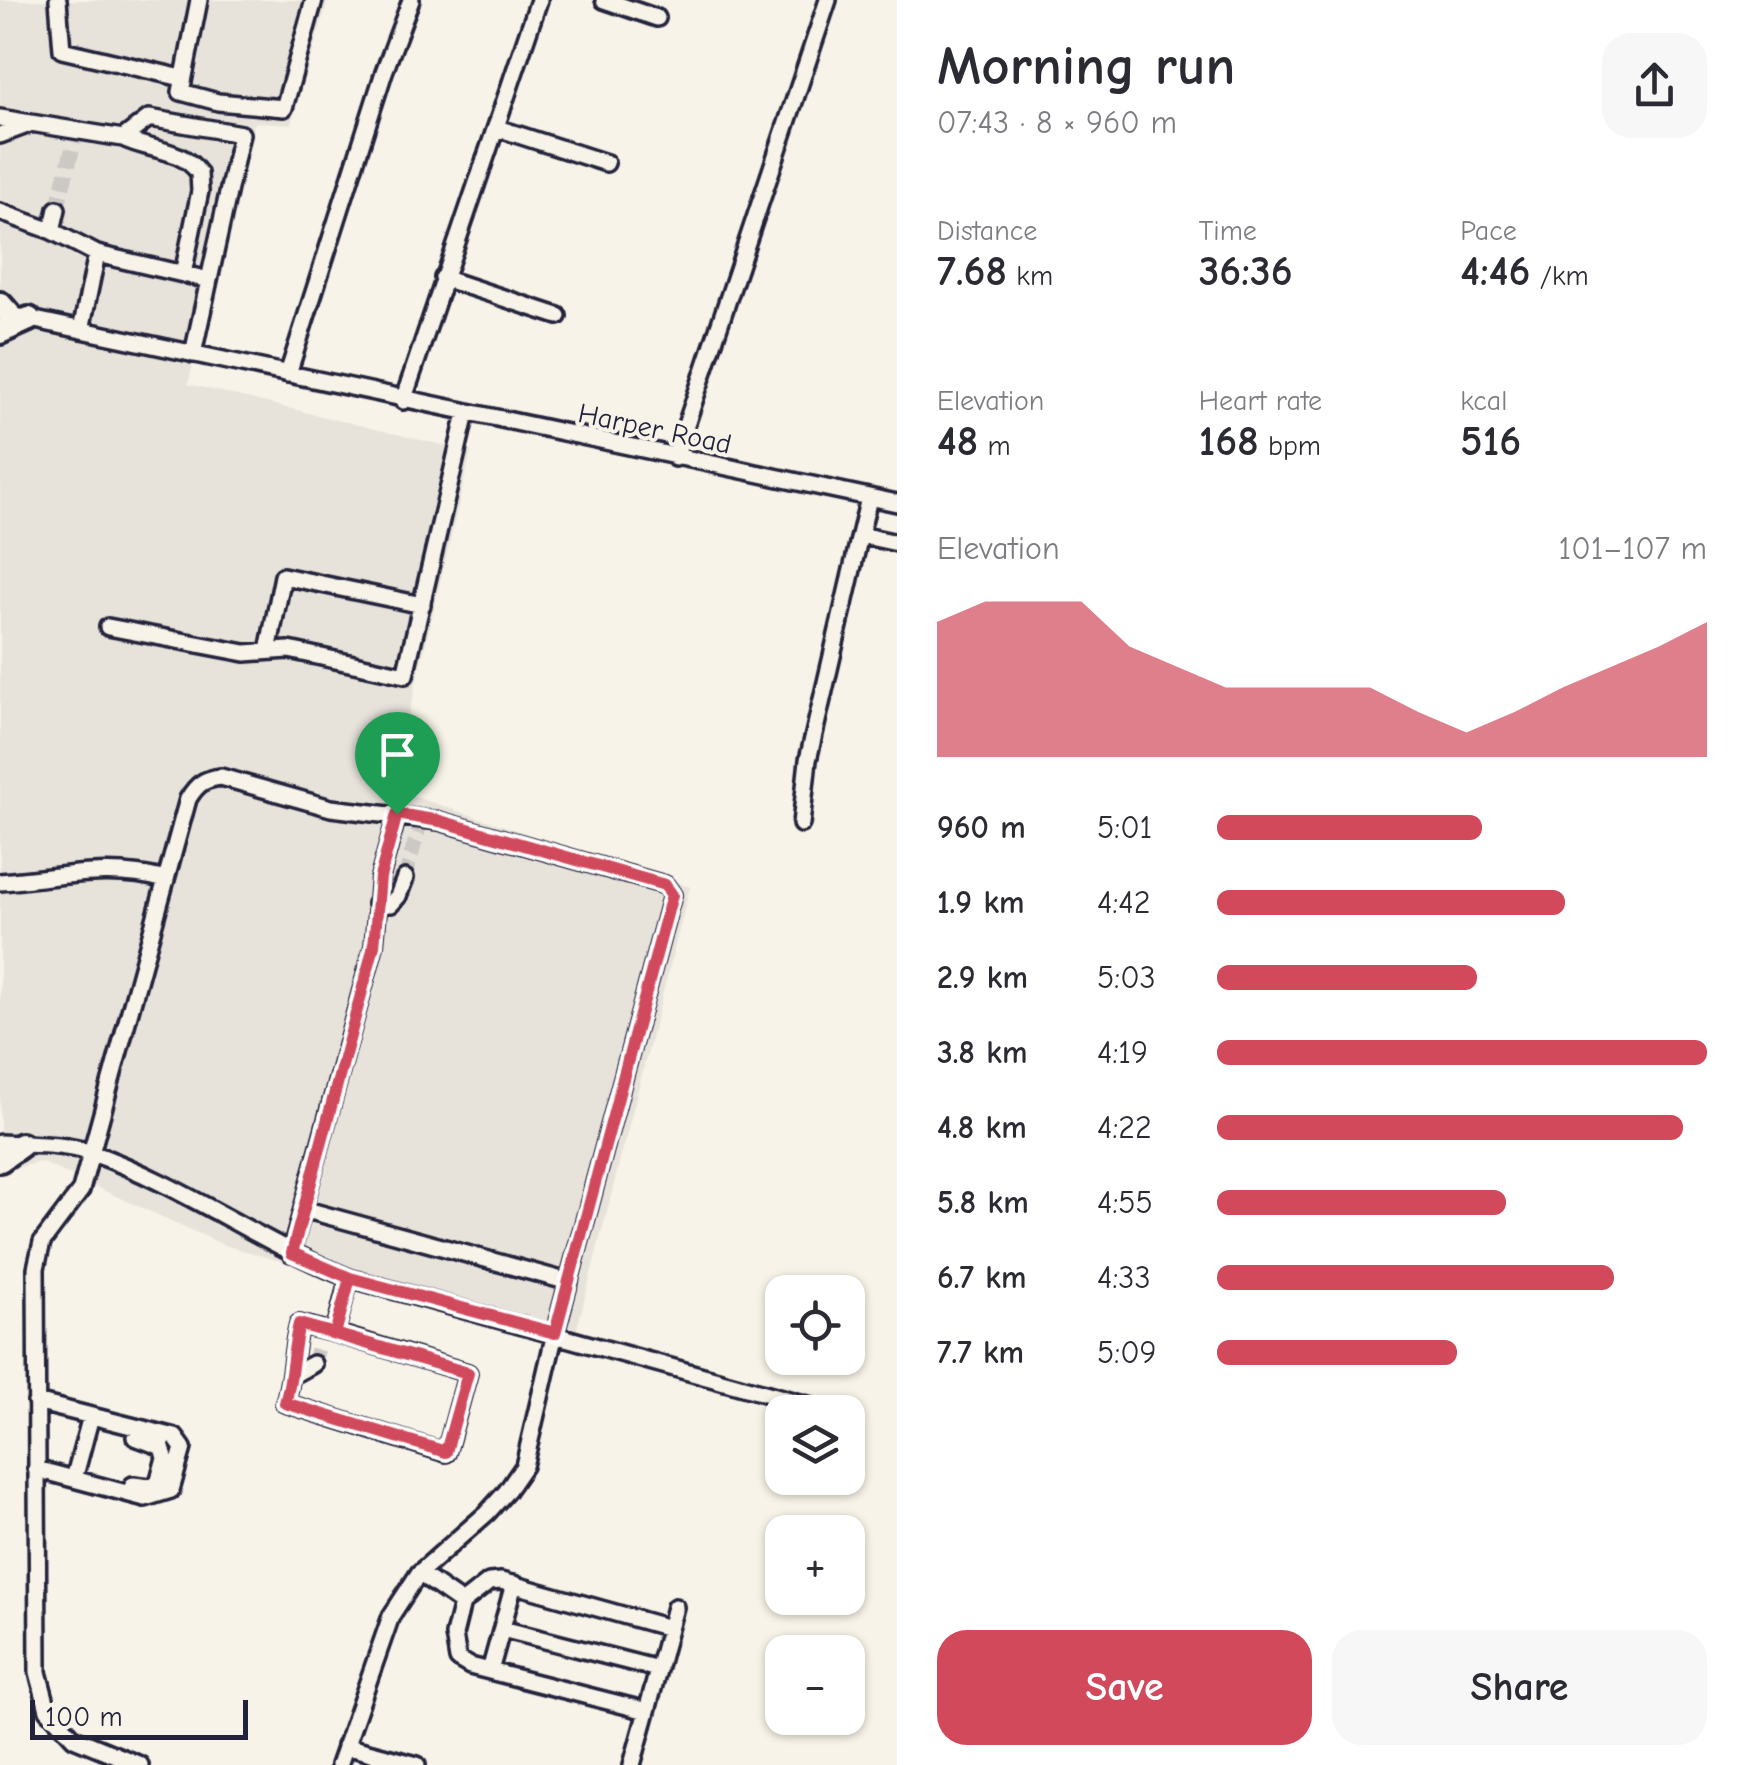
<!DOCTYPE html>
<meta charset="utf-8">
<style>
:root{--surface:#fff;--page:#f7f7f7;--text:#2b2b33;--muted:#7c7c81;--accent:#d1495b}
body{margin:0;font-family:"Comic Neue",sans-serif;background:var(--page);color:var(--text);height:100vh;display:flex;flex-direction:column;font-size:38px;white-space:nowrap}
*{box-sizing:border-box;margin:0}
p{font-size:32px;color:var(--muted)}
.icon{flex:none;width:55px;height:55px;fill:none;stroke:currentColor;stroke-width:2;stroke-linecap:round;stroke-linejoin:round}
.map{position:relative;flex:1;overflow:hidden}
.panel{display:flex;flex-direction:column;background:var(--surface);width:850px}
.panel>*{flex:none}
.buttons{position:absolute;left:765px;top:1275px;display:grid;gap:20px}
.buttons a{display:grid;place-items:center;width:100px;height:100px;border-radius:20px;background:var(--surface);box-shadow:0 2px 8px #0004;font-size:50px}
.scale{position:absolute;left:30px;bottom:25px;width:218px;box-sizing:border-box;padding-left:10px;border:5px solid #22223b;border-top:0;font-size:28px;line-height:35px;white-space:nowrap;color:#22223b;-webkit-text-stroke:8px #f7f3e8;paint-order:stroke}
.pin{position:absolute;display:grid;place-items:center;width:85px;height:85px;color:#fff;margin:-102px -42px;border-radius:50% 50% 50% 0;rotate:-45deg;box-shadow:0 0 10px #0007}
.pin .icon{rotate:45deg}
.round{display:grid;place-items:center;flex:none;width:105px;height:105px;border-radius:30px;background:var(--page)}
.head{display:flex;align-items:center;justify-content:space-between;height:170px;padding:0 40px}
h1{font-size:55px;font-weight:600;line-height:75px}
.metrics{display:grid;grid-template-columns:repeat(3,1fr);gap:15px;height:170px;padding:10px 40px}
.metrics div{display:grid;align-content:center}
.metrics b{font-size:42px;font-weight:600}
.metrics small{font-size:28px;font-weight:400}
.metrics p{font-size:28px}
.chart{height:280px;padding:20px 40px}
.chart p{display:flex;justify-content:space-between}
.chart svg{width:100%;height:180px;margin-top:10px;fill:var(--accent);opacity:.7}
.button{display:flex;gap:20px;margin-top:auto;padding:20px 40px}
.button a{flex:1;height:115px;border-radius:30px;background:var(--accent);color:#fff;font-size:40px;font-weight:600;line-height:115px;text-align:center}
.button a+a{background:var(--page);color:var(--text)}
ul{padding:0 40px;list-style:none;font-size:32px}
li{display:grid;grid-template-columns:160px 120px 1fr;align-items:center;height:75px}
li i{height:25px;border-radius:12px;background:var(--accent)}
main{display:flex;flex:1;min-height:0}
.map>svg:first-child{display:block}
</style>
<main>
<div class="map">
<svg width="897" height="1765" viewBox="0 0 897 1765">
<rect width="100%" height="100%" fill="#f7f3e8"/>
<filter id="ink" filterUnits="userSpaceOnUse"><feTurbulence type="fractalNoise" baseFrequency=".01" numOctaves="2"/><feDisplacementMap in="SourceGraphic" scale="20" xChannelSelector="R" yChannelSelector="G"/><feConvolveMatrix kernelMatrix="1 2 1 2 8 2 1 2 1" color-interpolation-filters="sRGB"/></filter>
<g filter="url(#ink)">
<!-- built -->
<path fill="#e7e3db" d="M0,0H328L291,124L254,122L188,384L471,452L391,789L690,887L573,1344L224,1245L41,1162L0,1172Z"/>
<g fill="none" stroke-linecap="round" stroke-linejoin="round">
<!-- minor-tunnel -->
<path stroke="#ccc9c5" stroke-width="15" stroke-dasharray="15 8" stroke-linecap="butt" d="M57,209L75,139
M405,878L419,828
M313,1364L319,1343"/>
<!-- minor casing -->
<g stroke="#22223b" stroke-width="22">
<path id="minor" d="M58,0L62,50L182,78
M199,0L181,92L218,102L284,108L314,0
M604,0L657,18
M0,118L123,138L149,118L241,134L209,280L97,254L52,231L0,212
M497,128L606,163
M0,135L27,125
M123,138C149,151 182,148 199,173L200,191L183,274
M52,231L57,209
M443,278L558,316
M21,317L897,503
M81,330L97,254
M193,354L209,280
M288,374L384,72L411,0
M403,401L539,0
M675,458L828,0
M869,498L860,535L897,543
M108,627L245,653L289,650L405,675L466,413
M268,651L283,576L422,605
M801,824L808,760L860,535
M0,882C59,878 107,864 166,880
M376,904H391L398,896L405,878
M0,1143C30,1145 63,1143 92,1153C182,1185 261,1243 349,1278L808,1405
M303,1209L569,1282
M291,1253L374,946L380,877L397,815
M335,1333L468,1373L446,1453L285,1403C293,1377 292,1351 299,1324L335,1333L349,1278
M293,1375L313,1364
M36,1469L145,1498L171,1490L183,1448L175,1437L36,1402
M74,1479L91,1416
M133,1485L150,1487L158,1483L165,1458L162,1447L135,1437
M419,1573L462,1603L454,1635L458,1659L470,1666L647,1711L632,1765
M462,1603L489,1582L501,1581L669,1628
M502,1629L658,1669
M490,1671L514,1584
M647,1711L675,1607
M345,1746L417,1765
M140,1765L74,1738L48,1710L38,1672L36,1268L42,1242L81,1190L188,799C197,784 204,779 221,777L331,808L439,821L665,885L672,895L555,1333L524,1466L506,1492L487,1513L419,1573L391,1616L339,1765"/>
</g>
<!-- highway casing -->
<g stroke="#22223b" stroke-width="30">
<path id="highway" d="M0,304L9,314
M0,332L29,319
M0,1160L21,1145"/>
</g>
<!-- minor -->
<use href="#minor" stroke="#f7f3e8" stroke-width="15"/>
<!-- highway -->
<use href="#highway" stroke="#f7f3e8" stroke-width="22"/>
</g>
</g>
<g fill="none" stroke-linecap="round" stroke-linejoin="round" filter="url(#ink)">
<!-- route casing -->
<g stroke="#fff" stroke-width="20">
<path id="route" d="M397,814L380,877L374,946L292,1253L350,1278L335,1334L299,1324C292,1351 293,1377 285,1403L446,1452L468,1373L335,1334L350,1278L555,1333L672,895L665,885L440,821L397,814"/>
</g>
<!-- route -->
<use href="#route" stroke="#d1495b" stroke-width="12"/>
</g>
<g text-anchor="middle" stroke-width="8" stroke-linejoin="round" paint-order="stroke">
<!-- street labels -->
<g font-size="28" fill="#22223b" stroke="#f7f3e8">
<text transform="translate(655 428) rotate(12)" y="10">Harper Road</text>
</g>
</g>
</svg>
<div class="buttons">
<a><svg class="icon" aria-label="locate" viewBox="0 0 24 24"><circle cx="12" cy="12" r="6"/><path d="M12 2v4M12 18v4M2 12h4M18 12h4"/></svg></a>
<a><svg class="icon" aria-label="layers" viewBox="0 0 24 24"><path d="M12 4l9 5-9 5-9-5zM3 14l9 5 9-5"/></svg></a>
<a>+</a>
<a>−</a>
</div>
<div class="scale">100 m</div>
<div class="pin" style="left:397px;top:814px;background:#1e9e55"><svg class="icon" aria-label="arrive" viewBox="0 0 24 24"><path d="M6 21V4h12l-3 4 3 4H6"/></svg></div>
</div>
<section class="panel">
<div class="head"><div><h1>Morning run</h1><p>07:43 · 8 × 960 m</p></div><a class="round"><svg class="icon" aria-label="share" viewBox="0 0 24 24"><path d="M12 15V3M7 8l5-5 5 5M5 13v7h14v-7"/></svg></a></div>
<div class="metrics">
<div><p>Distance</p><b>7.68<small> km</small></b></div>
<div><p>Time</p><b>36:36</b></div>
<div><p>Pace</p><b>4:46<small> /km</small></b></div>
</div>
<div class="metrics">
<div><p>Elevation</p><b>48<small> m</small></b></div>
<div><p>Heart rate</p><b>168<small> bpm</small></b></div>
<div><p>kcal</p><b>516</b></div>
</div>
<div class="chart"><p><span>Elevation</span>101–107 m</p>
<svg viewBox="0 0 160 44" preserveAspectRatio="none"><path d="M0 44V11L10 6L20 6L30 6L40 17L50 22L60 27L70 27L80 27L90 27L100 33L110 38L120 33L130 27L140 22L150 17L160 11V44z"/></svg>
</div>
<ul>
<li><b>960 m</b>5:01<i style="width:54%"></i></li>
<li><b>1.9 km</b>4:42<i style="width:71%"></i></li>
<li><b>2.9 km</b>5:03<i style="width:53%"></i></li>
<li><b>3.8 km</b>4:19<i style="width:100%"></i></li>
<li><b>4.8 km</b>4:22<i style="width:95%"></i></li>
<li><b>5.8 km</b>4:55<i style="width:59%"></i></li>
<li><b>6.7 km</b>4:33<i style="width:81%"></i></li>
<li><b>7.7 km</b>5:09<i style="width:49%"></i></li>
</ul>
<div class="button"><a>Save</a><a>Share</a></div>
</section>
</main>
